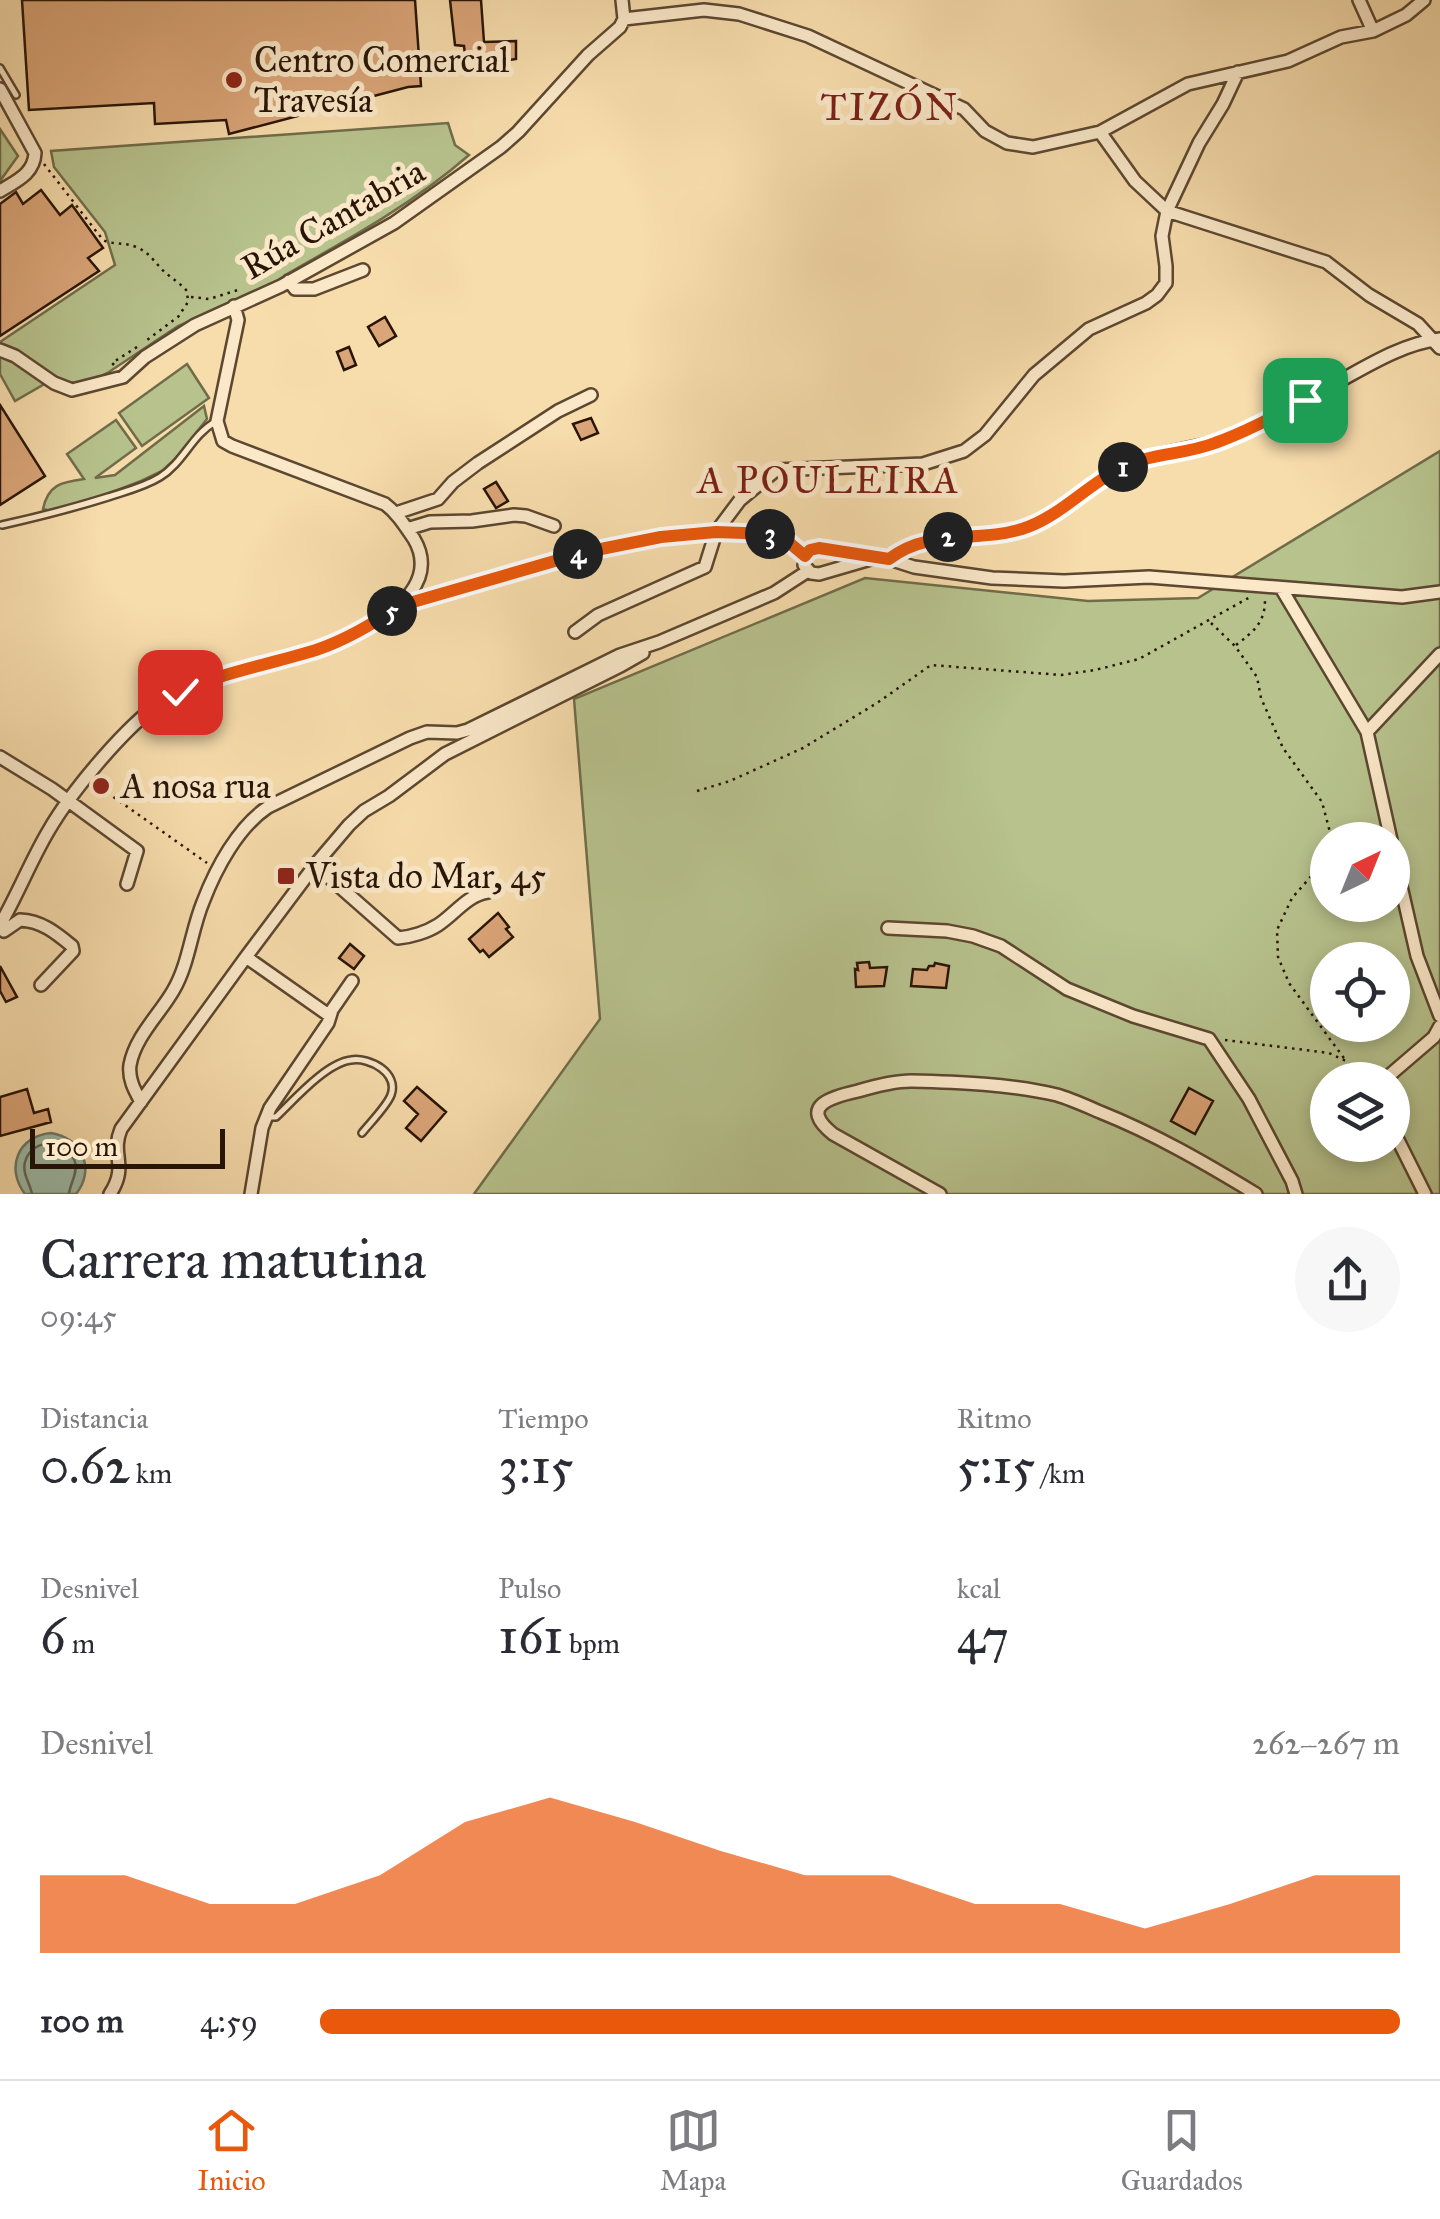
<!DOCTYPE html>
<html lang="es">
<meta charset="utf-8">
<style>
:root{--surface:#fff;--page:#f7f7f7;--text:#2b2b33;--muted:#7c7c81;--line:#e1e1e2;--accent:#ea580c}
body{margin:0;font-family:"IM FELL Great Primer",serif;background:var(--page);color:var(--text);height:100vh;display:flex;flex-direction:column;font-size:38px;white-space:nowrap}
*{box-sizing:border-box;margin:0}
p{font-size:32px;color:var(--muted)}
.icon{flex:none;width:55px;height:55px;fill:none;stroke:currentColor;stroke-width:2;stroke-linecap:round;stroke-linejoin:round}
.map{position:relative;height:1194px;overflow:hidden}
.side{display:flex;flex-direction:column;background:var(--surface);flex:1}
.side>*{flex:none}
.needle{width:65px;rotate:43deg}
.fabs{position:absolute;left:1310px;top:822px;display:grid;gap:20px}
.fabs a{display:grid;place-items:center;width:100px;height:100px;border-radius:50%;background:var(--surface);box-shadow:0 5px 15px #0003;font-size:50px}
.scale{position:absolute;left:30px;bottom:25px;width:195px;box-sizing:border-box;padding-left:10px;border:5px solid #281506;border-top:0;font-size:28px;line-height:35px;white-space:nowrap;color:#281506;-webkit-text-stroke:8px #fae8c9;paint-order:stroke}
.pin{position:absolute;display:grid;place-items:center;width:85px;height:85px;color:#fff;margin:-42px;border-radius:20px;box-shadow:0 5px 15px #0006}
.km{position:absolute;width:50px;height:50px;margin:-25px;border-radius:50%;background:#222;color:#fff;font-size:28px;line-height:50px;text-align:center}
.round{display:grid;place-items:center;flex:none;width:105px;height:105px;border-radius:52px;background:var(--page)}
.headline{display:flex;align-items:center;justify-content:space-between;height:170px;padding:0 40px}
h1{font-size:55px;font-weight:600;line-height:75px}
.stats{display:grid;grid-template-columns:repeat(3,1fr);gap:15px;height:170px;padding:10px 40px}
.stats div{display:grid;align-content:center}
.stats b{font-size:50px;font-weight:600}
.stats small{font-size:28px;font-weight:400}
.stats p{font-size:28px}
.chart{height:280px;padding:20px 40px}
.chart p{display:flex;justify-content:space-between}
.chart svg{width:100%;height:180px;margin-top:10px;fill:var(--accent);opacity:.7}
ul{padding:0 40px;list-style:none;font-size:32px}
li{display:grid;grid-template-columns:160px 120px 1fr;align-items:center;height:75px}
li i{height:25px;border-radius:12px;background:var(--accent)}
.dock{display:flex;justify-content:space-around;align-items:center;height:140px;border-top:2px solid var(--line);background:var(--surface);font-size:28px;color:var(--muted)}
.dock a{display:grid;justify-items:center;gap:5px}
.dock .on{color:var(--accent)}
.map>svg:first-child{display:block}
</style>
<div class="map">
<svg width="1440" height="1194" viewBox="0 0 1440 1194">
<rect width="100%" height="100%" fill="#f7dcac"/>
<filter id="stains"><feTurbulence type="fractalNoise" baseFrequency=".002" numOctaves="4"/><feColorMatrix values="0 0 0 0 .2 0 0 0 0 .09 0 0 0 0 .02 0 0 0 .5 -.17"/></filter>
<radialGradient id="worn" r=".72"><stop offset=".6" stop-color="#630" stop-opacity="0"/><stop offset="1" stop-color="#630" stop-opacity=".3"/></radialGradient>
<!-- green -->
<path fill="#b7c28d" stroke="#706c4a" stroke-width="2.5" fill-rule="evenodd" d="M448,123L455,145L469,155C413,204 349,239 285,275L274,285L178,326L109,372L81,386L72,387L55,378L15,401L0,374V342L115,265L105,232L54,167L51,151Z
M0,129L18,156L0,181Z
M187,364L209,398L142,446L119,413Z
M204,406L207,419L176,458L162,471L141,481L58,513L43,509C48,485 61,482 84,479L67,454L116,420L136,448L95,478L115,475Z
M1440,451V1194H474L600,1019L574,699L865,578L1088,601L1198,598ZM1328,840H1392V905H1328ZM1328,960H1392V1025H1328ZM1328,1080H1392V1145H1328Z"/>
<!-- water -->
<path fill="#9dbca9" stroke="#6e7968" stroke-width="2.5" d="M51,1133C82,1138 96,1169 76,1194H25C5,1168 18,1136 51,1133Z"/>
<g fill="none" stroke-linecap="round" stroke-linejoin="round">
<!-- shore -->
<path stroke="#626858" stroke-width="2.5" d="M32,1194C30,1183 22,1174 25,1162C32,1137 68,1138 75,1162C78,1174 70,1183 69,1194"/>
</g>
<!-- building -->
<path fill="#daa578" stroke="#281506" stroke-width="2.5" d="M22,0H415L421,86L408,87L229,134L226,120L155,124L154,103L29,110Z
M450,0H481L484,42L516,41V59L498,62V71L467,72L464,46L455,45Z
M41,190L60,215L72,205L103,248L88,258L99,271L0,336V204L16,192L23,204Z
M385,317L396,336L379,346L368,327Z
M349,347L356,365L344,370L337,352Z
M0,405L45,476L0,505Z
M591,418L598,433L581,440L573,424Z
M496,482L508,501L496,508L484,489Z
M498,913L509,927L506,929L513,937L489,957L483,950L480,952L469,939Z
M350,944L364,956L354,969L339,958Z
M869,962L870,968L887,967L884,986L856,987L855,969L858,970L857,963Z
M935,963L949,966L946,988L911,986L913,969L927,970L929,966H934Z
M0,966L17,997L6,1002L0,991Z
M417,1087L446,1112L421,1141L406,1128L418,1114L404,1101Z
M1189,1088L1213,1101L1195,1134L1171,1121Z
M27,1089L34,1113L48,1109L51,1122L0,1136V1097Z"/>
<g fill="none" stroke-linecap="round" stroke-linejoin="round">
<!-- lane casing -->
<g stroke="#5c4730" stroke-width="10">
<path id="lane" d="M0,68L16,95
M2,525C38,517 73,508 108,497C126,491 144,487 160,477C183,463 192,435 215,422
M269,1117H276C294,1100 326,1063 351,1060C370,1057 399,1073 391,1095C387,1106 369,1124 362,1133"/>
</g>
<!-- street casing -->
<g stroke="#5c4730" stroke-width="16">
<path id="street" d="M1359,0L1373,31
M624,19L704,10L739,14L808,36L964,109L985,131L1007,143L1033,147L1100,132L1188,84L1288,61L1341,37L1373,31L1406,15L1424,0
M0,89L35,153C34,174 16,181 0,191
M1100,132L1135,181L1167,211L1326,262L1369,295L1418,324L1440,348
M289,281L295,289H314L363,270
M0,350L15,356L54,383L72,390L123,377L145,357L195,325L281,286L394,223L501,147L518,132L588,55L620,27L624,19L622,0
M396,513L438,499L453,482L478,463L558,411L591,395
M407,529L430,522L472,521L514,515L526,516L554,526
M823,549L889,559L914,567L992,578L1064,581L1149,577L1402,597L1440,592
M889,559C937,524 988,548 1035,524C1068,506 1096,477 1132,463C1167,449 1206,449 1241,432C1273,418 1305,401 1336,383C1369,365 1402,344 1440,339
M804,565L811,573L819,574L874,558
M1281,588L1367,732L1391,840
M399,606L586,552L661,537L716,532L769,534L786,539L805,556
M575,632L598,615L705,567L716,532L740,500L776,470L923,464L964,451L985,435L1034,375L1089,329L1146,303L1157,295L1166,283V266L1162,236L1167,211L1199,143L1223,104L1238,72
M1367,732L1440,654
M0,757L52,789L137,851L127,884
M1392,847L1417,956L1440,1016
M315,865L398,938C411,937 427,932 438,925C455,914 467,895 488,892
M0,925C18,894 31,860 49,830C71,792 119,735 153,708C181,687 219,677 252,667C274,661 296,656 318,649C360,634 447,595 414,539C405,526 398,514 385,504L232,446L223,441L217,421L238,320L234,306
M0,928L4,931L20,920C42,921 56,933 72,946L73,951L41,985
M888,928L947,931L973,936L1001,946L1067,989L1133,1016L1209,1039L1249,1099L1292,1181L1296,1194
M246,957L330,1016
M1384,1080L1434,1037L1440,1026
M141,1102C135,1091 128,1079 130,1065C135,1037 159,1015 173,991C189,964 191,931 203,902C216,868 238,827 268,807L410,738L427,732L457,733L468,730L620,655L659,642L774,593L808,571
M1392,1128L1425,1194
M110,1194C129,1165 110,1155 121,1129L246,957L315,865L349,825L364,811L389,796L445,754L622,665L643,653
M251,1194L262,1128L270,1108L328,1023L332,1010L352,981
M940,1194L833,1134C798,1106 831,1097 858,1091C875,1086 893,1081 911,1081C958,1082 1010,1084 1057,1095C1071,1099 1086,1106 1100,1112C1155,1134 1205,1163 1256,1194"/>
</g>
<!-- path -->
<path stroke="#281506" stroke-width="2.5" stroke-dasharray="2.5 5" stroke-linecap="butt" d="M44,164L103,240C113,245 124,242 136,247C150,252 156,265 167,274C174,280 181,284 187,291L188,302L178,317L147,340
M191,297L209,299L241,289
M114,365L112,363L137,347
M1211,623L1235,646L1257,677L1261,698L1283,748L1322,802L1331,836L1329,840
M1236,645C1253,632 1265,623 1265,600
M95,784L207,863
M697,791L730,781L803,748L877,703L931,665L1061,675L1095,670L1139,659L1252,596
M1328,843L1314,873L1292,898L1277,930L1278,957L1289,983L1346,1061
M1225,1040L1329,1053L1346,1061L1363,1080"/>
<!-- lane -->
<use href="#lane" stroke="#fae8c9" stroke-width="5"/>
<!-- street -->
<use href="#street" stroke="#fae8c9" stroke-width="11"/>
</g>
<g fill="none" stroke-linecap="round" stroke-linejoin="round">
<!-- route casing -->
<g stroke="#fff" stroke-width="20">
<path id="route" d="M180,692C223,672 271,664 316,650C346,640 373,624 399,606L586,552L661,537L716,532L769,534L786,540L805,556L810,550L819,548L889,559C929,528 977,543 1022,529C1058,518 1086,486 1119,469C1149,453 1184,455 1215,443C1246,432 1275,416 1305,400"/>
</g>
<!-- route -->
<use href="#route" stroke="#ea580c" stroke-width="12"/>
</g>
<!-- markers -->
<g fill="#8f2418" stroke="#fae8c9" stroke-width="4">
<circle cx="234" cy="80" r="10"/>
<circle cx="101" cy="786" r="10"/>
<rect x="276" y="866" width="20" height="20" rx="5"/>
</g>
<g text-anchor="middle" stroke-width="10" stroke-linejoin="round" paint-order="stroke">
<!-- poi labels -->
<g font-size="35" fill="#281506" stroke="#fae8c9" text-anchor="start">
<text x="254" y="72">Centro Comercial<tspan x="254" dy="40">Travesía</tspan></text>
<text x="121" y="798">A nosa rua</text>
<text x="306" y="888">Vista do Mar, 45</text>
</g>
<!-- street labels -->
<g font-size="35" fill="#281506" stroke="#fae8c9">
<text transform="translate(333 219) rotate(-30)" y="12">Rúa Cantabria</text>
</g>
<!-- neighbourhood labels -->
<g font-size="38" letter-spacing="2.5" fill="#7a1f14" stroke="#fae8c9">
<text x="890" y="120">TIZÓN</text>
<text x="829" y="493">A POULEIRA</text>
</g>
</g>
<rect width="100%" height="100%" filter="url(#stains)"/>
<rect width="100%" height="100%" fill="url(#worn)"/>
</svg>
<div class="fabs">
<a><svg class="needle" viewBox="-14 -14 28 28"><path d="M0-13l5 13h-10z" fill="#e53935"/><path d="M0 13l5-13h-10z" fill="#7c7c81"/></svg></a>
<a><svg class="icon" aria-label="locate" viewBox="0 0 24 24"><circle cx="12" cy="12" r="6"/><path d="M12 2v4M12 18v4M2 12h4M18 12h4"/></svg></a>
<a><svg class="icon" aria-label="layers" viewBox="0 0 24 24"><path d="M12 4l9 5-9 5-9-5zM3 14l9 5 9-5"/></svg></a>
</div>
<div class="scale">100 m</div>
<div class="pin" style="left:1305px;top:400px;background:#1e9e55"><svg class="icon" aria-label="arrive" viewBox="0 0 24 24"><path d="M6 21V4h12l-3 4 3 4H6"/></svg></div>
<div class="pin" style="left:180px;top:692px;background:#d93025"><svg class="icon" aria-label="check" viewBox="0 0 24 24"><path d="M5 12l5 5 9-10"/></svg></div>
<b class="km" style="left:1123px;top:467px">1</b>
<b class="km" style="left:948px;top:537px">2</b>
<b class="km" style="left:770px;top:534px">3</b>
<b class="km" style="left:578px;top:554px">4</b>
<b class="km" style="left:392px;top:611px">5</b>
</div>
<section class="side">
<div class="headline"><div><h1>Carrera matutina</h1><p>09:45</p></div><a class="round"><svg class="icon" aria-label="share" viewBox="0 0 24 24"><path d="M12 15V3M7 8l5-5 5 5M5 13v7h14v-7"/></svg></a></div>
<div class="stats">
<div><p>Distancia</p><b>0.62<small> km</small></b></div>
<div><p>Tiempo</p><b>3:15</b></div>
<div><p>Ritmo</p><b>5:15<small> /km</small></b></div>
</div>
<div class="stats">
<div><p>Desnivel</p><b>6<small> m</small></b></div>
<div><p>Pulso</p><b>161<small> bpm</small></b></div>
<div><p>kcal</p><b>47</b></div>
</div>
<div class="chart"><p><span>Desnivel</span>262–267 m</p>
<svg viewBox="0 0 160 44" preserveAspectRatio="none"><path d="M0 44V25L10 25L20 32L30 32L40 25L50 12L60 6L70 12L80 19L90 25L100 25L110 32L120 32L130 38L140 32L150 25L160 25V44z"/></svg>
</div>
<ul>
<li><b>100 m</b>4:59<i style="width:100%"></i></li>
</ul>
</section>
<nav class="dock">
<a class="on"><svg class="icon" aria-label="home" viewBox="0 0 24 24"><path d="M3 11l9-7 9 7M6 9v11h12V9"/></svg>Inicio</a>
<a><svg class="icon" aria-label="map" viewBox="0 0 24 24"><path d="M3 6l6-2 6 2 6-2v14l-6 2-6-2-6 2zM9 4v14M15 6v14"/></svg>Mapa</a>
<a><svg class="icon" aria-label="saved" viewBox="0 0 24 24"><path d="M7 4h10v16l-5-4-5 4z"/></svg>Guardados</a>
</nav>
